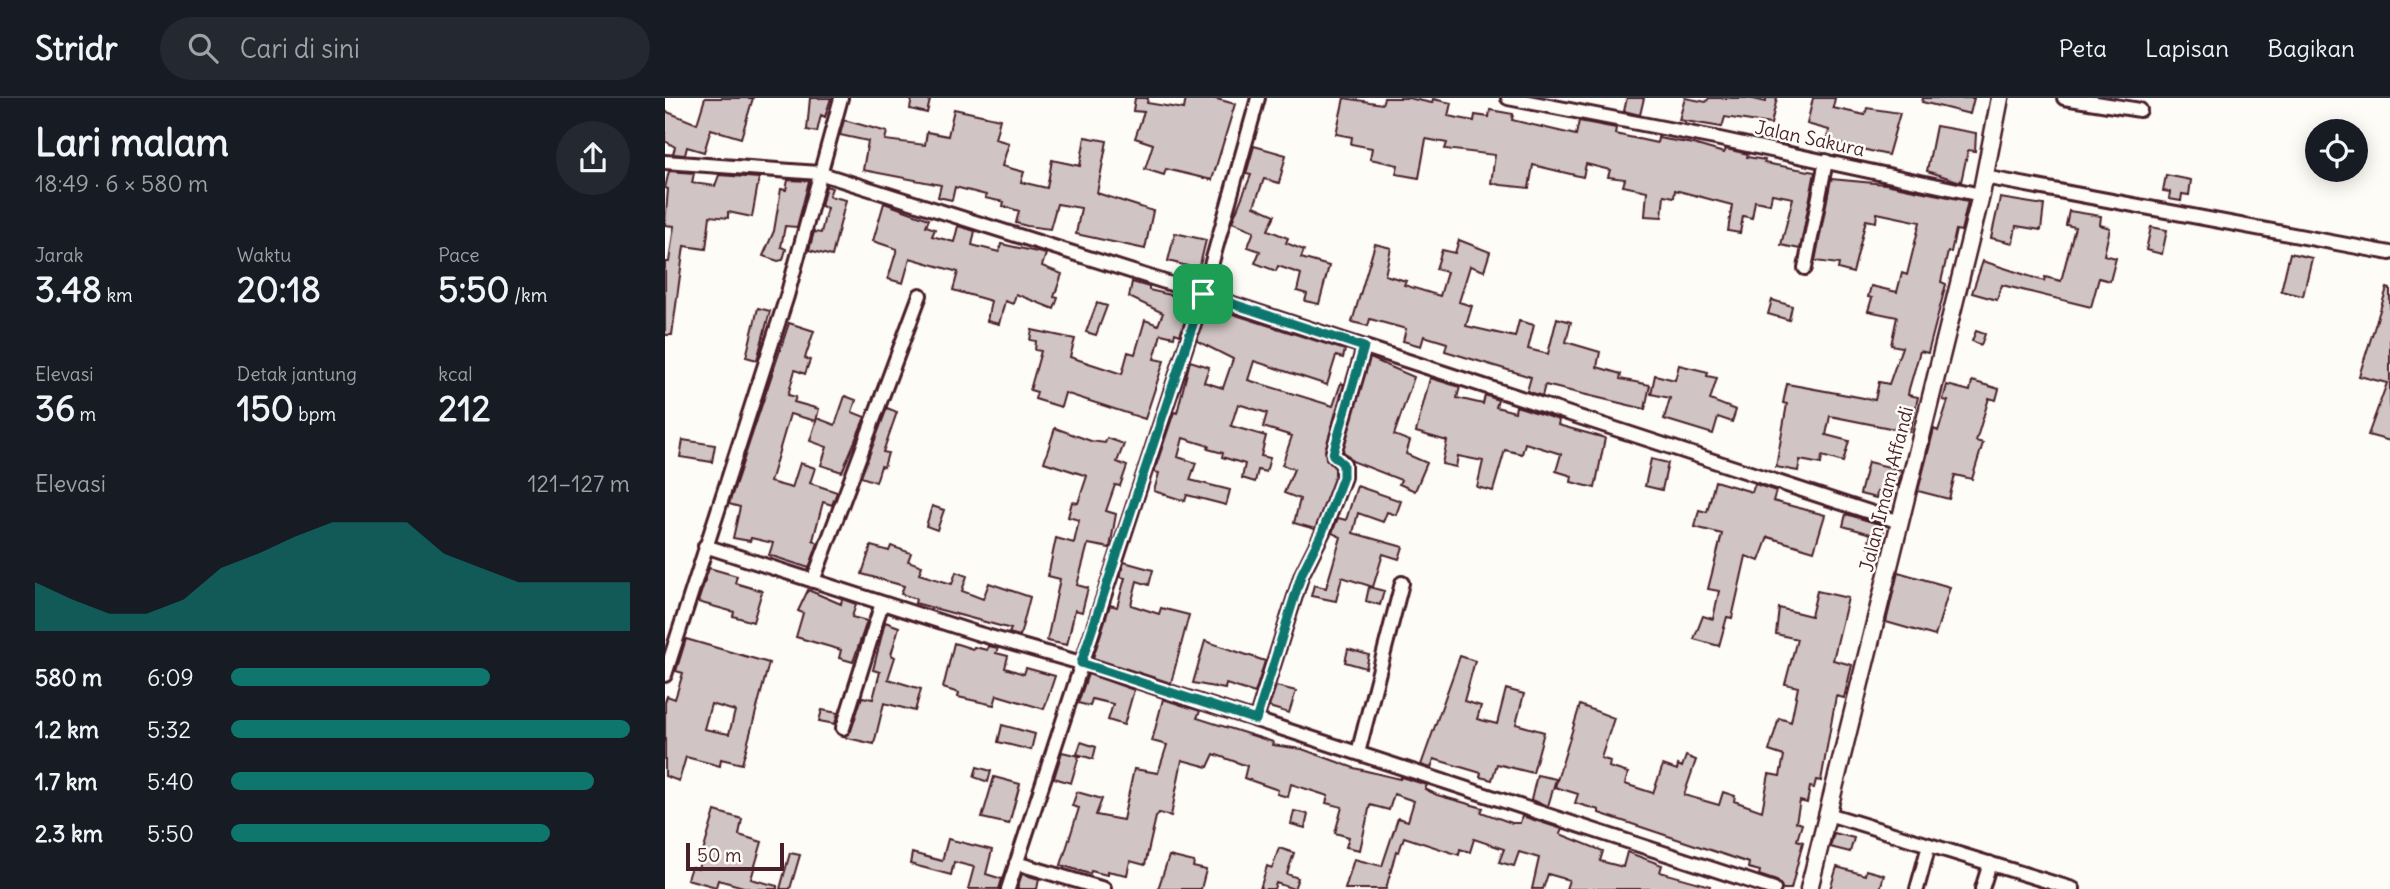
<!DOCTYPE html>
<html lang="id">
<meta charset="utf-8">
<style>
:root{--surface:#171b24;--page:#242831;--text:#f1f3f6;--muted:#9ea1a6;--line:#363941;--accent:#0f766e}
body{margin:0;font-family:Delius,sans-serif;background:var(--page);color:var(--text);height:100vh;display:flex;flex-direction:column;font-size:26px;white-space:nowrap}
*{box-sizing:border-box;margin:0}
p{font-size:23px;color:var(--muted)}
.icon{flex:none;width:38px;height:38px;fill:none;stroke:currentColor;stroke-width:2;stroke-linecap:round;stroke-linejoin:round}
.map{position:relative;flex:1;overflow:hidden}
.side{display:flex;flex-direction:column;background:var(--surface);width:665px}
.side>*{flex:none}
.fabs{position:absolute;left:1640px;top:21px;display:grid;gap:14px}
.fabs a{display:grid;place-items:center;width:63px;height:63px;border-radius:50%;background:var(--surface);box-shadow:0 4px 18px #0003;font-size:35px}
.scale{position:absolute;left:21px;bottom:18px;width:98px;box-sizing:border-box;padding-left:7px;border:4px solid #4a1f2b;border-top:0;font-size:19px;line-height:24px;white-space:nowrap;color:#4a1f2b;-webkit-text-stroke:5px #fdfcf7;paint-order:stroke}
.pin{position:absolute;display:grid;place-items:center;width:60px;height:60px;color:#fff;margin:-30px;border-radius:14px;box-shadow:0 4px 10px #0006}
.round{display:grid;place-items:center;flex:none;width:74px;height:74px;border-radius:37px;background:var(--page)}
.head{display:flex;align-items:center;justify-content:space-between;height:119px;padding:0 35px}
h1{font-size:38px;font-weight:800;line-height:52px}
.metrics{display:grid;grid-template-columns:repeat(3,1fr);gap:10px;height:119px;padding:7px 35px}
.metrics div{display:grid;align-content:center}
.metrics b{font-size:35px;font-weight:800}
.metrics small{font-size:19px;font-weight:400}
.metrics p{font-size:19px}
.chart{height:196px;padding:14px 35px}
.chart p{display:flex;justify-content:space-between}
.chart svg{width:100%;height:126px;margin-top:7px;fill:var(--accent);opacity:.7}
ul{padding:0 35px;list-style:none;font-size:23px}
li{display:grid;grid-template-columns:112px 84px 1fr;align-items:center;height:52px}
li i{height:18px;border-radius:9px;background:var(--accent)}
header{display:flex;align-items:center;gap:42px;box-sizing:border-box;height:98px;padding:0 35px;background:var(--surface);border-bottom:2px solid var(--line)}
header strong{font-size:33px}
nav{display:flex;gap:38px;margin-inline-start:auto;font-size:24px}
.search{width:490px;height:63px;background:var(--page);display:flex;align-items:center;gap:18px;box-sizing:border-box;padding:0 24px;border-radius:38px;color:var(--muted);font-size:26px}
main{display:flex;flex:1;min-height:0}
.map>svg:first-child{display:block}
</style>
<header>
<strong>Stridr</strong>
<div class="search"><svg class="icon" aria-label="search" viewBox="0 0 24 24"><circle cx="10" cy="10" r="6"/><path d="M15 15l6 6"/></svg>Cari di sini</div>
<nav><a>Peta</a><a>Lapisan</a><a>Bagikan</a></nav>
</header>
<main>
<section class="side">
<div class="head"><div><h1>Lari malam</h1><p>18:49 · 6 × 580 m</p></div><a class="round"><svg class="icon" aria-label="share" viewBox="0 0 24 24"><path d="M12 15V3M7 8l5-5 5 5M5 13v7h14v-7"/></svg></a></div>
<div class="metrics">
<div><p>Jarak</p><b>3.48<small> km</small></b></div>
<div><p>Waktu</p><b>20:18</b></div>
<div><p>Pace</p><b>5:50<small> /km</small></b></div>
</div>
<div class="metrics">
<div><p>Elevasi</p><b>36<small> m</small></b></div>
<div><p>Detak jantung</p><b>150<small> bpm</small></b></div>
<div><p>kcal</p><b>212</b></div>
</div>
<div class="chart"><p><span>Elevasi</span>121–127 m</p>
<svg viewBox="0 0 160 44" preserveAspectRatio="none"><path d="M0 44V27L10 33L20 38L30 38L40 33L50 22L60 17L70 11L80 6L90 6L100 6L110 17L120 22L130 27L140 27L150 27L160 27V44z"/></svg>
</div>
<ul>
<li><b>580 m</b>6:09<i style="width:65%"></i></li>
<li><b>1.2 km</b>5:32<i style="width:100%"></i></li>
<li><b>1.7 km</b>5:40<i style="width:91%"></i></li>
<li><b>2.3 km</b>5:50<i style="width:80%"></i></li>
</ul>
</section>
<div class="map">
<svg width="1725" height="791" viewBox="0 0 1725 791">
<rect width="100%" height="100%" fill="#fdfcf7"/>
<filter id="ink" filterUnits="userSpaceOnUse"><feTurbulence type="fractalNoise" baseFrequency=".0143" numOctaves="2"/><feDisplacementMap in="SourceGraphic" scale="14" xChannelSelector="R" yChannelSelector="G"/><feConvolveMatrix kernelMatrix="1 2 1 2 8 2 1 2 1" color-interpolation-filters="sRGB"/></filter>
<g filter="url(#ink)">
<!-- building -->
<path fill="#d0c5c4" stroke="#4a1f2b" stroke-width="2" fill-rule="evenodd" d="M40,0H88L76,40L46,31L39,54L22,49L20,57L8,56L10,49L0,43V13L32,26Z
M145,0H166L160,19L156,17L152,34L142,32Z
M247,0L265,2L262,15L245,11Z
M470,0H483L482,5L519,11L521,0H548L570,6L547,82L501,71L499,77L480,71L488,46L470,40L479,14L468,13Z
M679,0L717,6L719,0H743L767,5L768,1L786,5L783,18L809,23L810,17L824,19L825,12L848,16L847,22L911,37L914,23L951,30L950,36L992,45L993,40L1028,46L1059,55L1061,51L1083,56L1082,59L1100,62L1099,65L1150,74L1135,151L1116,147L1128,100L1107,96L1105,106L1090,103L1087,120L1078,118L1075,135L1063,133L1067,107L1010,92L1009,99L999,97L997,119L980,118L982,93L958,88L960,81L943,79L945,72L921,66L918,79L868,67L864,90L836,87L826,85L830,57L780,51L782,45L761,41L754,80L731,76L733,67L705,61L707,50L686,46L687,39L671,36Z
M962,0H979L975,17L959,13Z
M1020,0L1041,4L1044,0H1084L1101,4V0H1112L1106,26L1060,19L1057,29L1014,22Z
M1148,0H1170L1168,10L1200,17L1202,10L1235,15L1223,57L1162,43L1164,32L1142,26Z
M1258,0H1309L1305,16L1257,4Z
M289,11L335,21L330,41L344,45L337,68L359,74L356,84L382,90L387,62L415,68L420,39L442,43L432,95L488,113L480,151L411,136L416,110L392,106L385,131L362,128L351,125L354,113L338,108L339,104L320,100L321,97L290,89L287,102L273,99L276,87L198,72L203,43L175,37L179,22L222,34L220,42L260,47L262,34L283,38Z
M1271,28L1311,35L1310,53L1303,52L1296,84L1262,73Z
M589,48L621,57L614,85L599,81L589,108L610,117L603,132L623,140L621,145L639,152L636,160L664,168L654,206L640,203L642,196L632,193L636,176L613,168L611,173L590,165L595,153L583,149L589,133L567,124L586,77L581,76Z
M4,73L29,75L27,85L50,88L54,77L94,80L87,119L63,114V120L45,118L41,151L19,148L7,237H0V164H4L9,128L0,127L3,91L0,90Z
M1501,77L1526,82L1524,97L1517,96L1516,103L1504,101L1505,94L1498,93Z
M1166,81L1220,86L1303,103L1296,133L1291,132L1286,154H1283L1276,184L1281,186L1263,255L1255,253L1244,291L1243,297L1253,299L1245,334L1165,318L1161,337L1184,343L1178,364L1157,358L1156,366L1135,362L1133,373L1111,369L1122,306L1118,305L1122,286L1210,302L1214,284L1224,286L1237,249L1226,247L1232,219L1203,213L1207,200L1203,199L1206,188L1232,194L1237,175L1242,177L1255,124L1212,115L1211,124L1201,122L1188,175L1173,171L1174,166L1150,163Z
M123,82L144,83L132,129L120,128L116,149L121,151L118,162L113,163L98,158L109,133L116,91L121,92Z
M161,88L167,90L164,98L181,102L167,158L144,152L149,134L156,135L162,110L156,108Z
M1335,100L1379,107L1376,132L1351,128L1348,145L1326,140Z
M219,105L264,121L261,128L270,131L267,138L289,144L293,128L310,133L307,147L334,154L336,146L381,156L377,168L397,176L389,199L393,200L389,211L351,196L348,206L340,203L334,226L322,223L326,203L288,192L293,174L245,160L238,185L223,181L232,151L208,143Z
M1404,113L1436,118L1435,127L1445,130L1439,157L1451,160L1445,183L1434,180L1426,209L1337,187L1332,202L1307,195L1318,163L1379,183L1380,179L1396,183L1410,129L1401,127Z
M1486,129L1502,132L1497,156L1481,152Z
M510,135L541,142L534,171L503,163Z
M794,142L825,154L819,173L805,168L794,204L807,208L801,228L850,239L854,223L869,227L863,251L883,256L892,220L906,224L901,244L935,254L932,269L956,276L955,281L985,287L980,311L880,287L877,298L862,293L866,279L780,253L782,245L759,238L756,248L738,243L741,231L705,221L703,228L687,224L710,146L726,150L720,177L741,183L739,187L775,198L782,174L771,171L777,152L790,155Z
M1625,155L1647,160L1638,198L1616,193Z
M467,184L484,189V192L527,202L515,237L510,235L509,239L496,236L489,261L499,263L480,321L400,295L396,309L370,301L372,294L365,292L376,253L370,252L371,243L365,242L367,232L410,241L405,259L457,276L463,254L470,256L480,222L493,227L498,215L464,199Z
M1722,190L1725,191V343L1703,337L1722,285L1694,278Z
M1107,202L1127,208L1124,222L1103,216Z
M432,205L442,208L431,237L421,234Z
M543,208L680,252L678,260L671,258L662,287L589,263L583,282L668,308L676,285L679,286L660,352L661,361L670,370V377L650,431L629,425L635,401L619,395L629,371L617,367L627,338L598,329L602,315L573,306L566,328L601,338L596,358L605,360L601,374L593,372L590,384L577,380L580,366L557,359L558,355L543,351L544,348L518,340L513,359L531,365L525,382L565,392L561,407L522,397L520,403L489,393L494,375L489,374L509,314L512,315L525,263L544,269L539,284L558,290L568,261L532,243Z
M93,210L105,213L92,262L81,259Z
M124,225L149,233L140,260L145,262L140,276L130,272L123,297L131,299L129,304L154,311L151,323L125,316L105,384L127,390L135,365L150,370L145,385L172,394L167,407L158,404L148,442L153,445L144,470L104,457L108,445L86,440L85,443L68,440L75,409L64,406Z
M1311,233L1320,236L1316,247L1307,243Z
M705,260L749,279L729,337L745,343L741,356L762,365L750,393L734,386L736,382L687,363L678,353Z
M1014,267L1043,274L1042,278L1052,280L1045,302L1071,312L1067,324L1053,319L1048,336L999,321L1005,300L986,296L990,277L1010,282Z
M765,280L795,289L792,300L818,306L820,297L833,302L831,309L850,314L851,308L894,322L893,327L940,340L930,390L906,384L907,378L891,373L896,356L860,345L857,356L840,352L828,393L812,389L818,363L793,358L791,369L777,366L782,343L751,334Z
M1307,283L1334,291L1331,302L1324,300L1311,343L1318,345L1307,381L1290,377L1284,401L1253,393L1269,331L1273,333L1283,303L1278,302L1282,287L1305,293Z
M180,298L191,302L187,314L200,319L177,374L156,367L162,349L145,343L152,320L170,327Z
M222,310L232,314L218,354L223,355L219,369L216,368L211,384L196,379Z
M390,330L426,343L440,345L442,340L459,346L452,364L462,368L455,388L450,387L441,413L451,416L445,450L423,446L412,487L423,490L417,514L410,512L402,547L382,543L395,481L383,478L391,440L409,445L414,422L403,419L407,404L413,405L422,378L379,364Z
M18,342L50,347L47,364L15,359Z
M986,361L1003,365L997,392L980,388Z
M1203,364L1237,372L1233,388L1228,387L1226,396L1212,393L1211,400L1195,396Z
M1050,383L1087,394L1090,386L1111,393L1108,403L1160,417L1149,453L1103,439L1094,463L1081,458L1067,520L1062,519L1054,548L1029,541L1038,518L1048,521L1054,493L1043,491L1057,436L1030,429L1034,412L1042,414Z
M692,388L736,403L731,417L722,414L718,424L693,415L688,435L738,449L734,461L718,456L708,489L677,479L671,503L646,498L649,487L661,490L676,439L667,435L673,420L681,422Z
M267,408L279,412L272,432L261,428Z
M1181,416L1220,428L1214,451L1203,448L1206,436L1178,428Z
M206,448L224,453L226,448L246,455L243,463L257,468L254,476L287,486L291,474L302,478L297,493L318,501L324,485L365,499L355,538L344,535L346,531L250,505L251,501L236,496L239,488L197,476Z
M459,464L488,472L484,487L472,483L466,507L494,516L496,510L524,517L506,585L428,560L445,507L452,509L460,480L455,479Z
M44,470L72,478L70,485L97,493L88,524L68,518L69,514L33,504Z
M1233,474L1285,489L1270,538L1221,524Z
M704,489L719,493L715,507L701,503Z
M143,492L176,506L177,501L191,506L187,519L202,523L188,564L174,560L176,552L131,539L138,515L133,513Z
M1152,493L1183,500L1168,562L1187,567L1179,600L1171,598L1156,683L1151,682L1149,690L1145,689L1142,705L1135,703L1131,724L1137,726L1132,742L1138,744L1126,791H1118L1112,783L1094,777L1095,773L1083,770L1084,765L934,715V712L910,705L913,696L890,689L915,607L949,620L936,660L945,663L944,669L963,675L960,686L988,695L998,667L1012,672L1013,667L1017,669L1021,658L1031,662L1019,697L1054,707L1058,694L1070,698L1069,703L1097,713L1104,676L1115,678L1119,658L1104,653L1114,620L1126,624L1133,589L1120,586L1132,541L1111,536L1114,510L1146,518Z
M220,524L234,529L226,557L230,559L223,581L256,591L250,613L219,605L209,646L178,639L186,633L197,599L208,601L215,574L208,572Z
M21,541L104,565L77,666L56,661L55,668L21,659L14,683L0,678V604L2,598L10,601L18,575L11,573ZM46,606L70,613L64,636L39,631Z
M540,543L600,563L590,595L561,586L560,591L528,585Z
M289,545L308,551L309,549L322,552L323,548L333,550L331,555L343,558L340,570L359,576L361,570L390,578L379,611L332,597L329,607L293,599L294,595L278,590Z
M683,551L704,557L701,570L680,564Z
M795,558L810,563L799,603L816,608L812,621L832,626L841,591L859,596L851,626L879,634L868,675L832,666L827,682L815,679L816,675L769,661L766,670L756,667Z
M423,576L469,592L459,627L443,622L448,606L427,601L425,608L413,605Z
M611,588L631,593L624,615L604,609Z
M498,601L535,613L532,620L608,644L607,647L637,651L689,670L735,681L736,679L762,687L760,691L772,697L818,710L816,714L847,725H855L857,718L897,731L895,736L938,753L935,763L958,769L962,754L997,767L995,774L1045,788L1044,791H901L904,782L883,776L878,791H867L874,760L854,754L849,768L834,764L839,751L809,741L805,754L795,751L794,757L739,739L734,754L731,753L721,791H680L689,761L717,768L733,720L743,723L749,703L729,696L724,712L705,707L695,752L681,749L684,739L670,735L677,709L661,705L663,698L626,686L623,699L612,696L613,692L579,680L582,668L549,656L543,669L517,662L506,718L494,715L491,719L480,767L465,763L462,777L442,773V777L426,773L425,776L396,767L414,710L407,708L412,694L437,701L431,717L458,722L469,671L493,675L502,647L487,643Z
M157,612L173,615L170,626L154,623Z
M337,627L370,636L366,652L333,644Z
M416,644L431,649L428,661L412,656Z
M397,654L414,658L406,685L389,680Z
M312,669L326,673L323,684L309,679Z
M872,677L891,681L883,708L866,702Z
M329,679L355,686L344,726L317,720Z
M50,713L77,721L74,737L97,744L86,781L112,788V791H86L53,782L51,789L22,781L26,769L33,771Z
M629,713L643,716L640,730L626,726Z
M1169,735L1189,740L1185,754L1165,749Z
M283,741L327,752L321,776L337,781L334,791H303L309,769L289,764L286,777L245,766L247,755L277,763Z
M614,750L629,755L622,776L633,780L629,791L611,785L609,791H595L602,768L607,770Z
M125,755L135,757L125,791H115Z
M504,758L529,764L528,769L541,772L536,791H493Z
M1172,769L1200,777L1201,772L1219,777L1215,791H1165Z
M357,776L374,781L372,791H352Z"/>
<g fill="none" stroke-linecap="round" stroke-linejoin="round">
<!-- street casing -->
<g stroke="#4a1f2b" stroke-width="18">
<path id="street" d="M843,0L1050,40L1316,97
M1399,0L1475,12
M0,64L154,75L538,196L1235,424
M1319,79L1725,155
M1140,170L1161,63
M40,448L311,535L416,565L1109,791
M148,483L255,197
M0,577L122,198L176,0
M591,622L637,476L658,434L679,379V366L669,357V352L699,249
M178,630L217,505
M693,655L737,485
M1163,716L1408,791
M351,765L439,791
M343,791L538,196L593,0
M1252,791L1264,747
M1317,791L1325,765"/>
</g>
<!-- secondary casing -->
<g stroke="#4a1f2b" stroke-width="21">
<path id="secondary" d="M1144,791L1316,97L1335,0"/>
</g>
<!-- street -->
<use href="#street" stroke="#fdfcf7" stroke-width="12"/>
<!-- secondary -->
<use href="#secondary" stroke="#fdfcf7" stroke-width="16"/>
</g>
</g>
<g fill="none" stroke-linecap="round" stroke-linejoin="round" filter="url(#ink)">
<!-- route casing -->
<g stroke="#fff" stroke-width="14">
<path id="route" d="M538,196L699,249L669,352L668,357L678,366V379L657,435L637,475L591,622L416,565Z"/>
</g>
<!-- route -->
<use href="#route" stroke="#0f766e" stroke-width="9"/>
</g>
<g text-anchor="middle" stroke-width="5" stroke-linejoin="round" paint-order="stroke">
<!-- street labels -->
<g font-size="19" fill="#4a1f2b" stroke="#fdfcf7">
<text transform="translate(1145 40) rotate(12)" y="7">Jalan Sakura</text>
<text transform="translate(1221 391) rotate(-76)" y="7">Jalan Imam Affandi</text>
</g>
</g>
</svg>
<div class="fabs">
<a><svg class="icon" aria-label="locate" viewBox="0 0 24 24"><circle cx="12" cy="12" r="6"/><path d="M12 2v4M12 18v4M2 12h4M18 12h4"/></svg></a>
</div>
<div class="scale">50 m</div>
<div class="pin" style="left:538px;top:196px;background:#1e9e55"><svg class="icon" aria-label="arrive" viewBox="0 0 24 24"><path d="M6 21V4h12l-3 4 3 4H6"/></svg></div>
</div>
</main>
